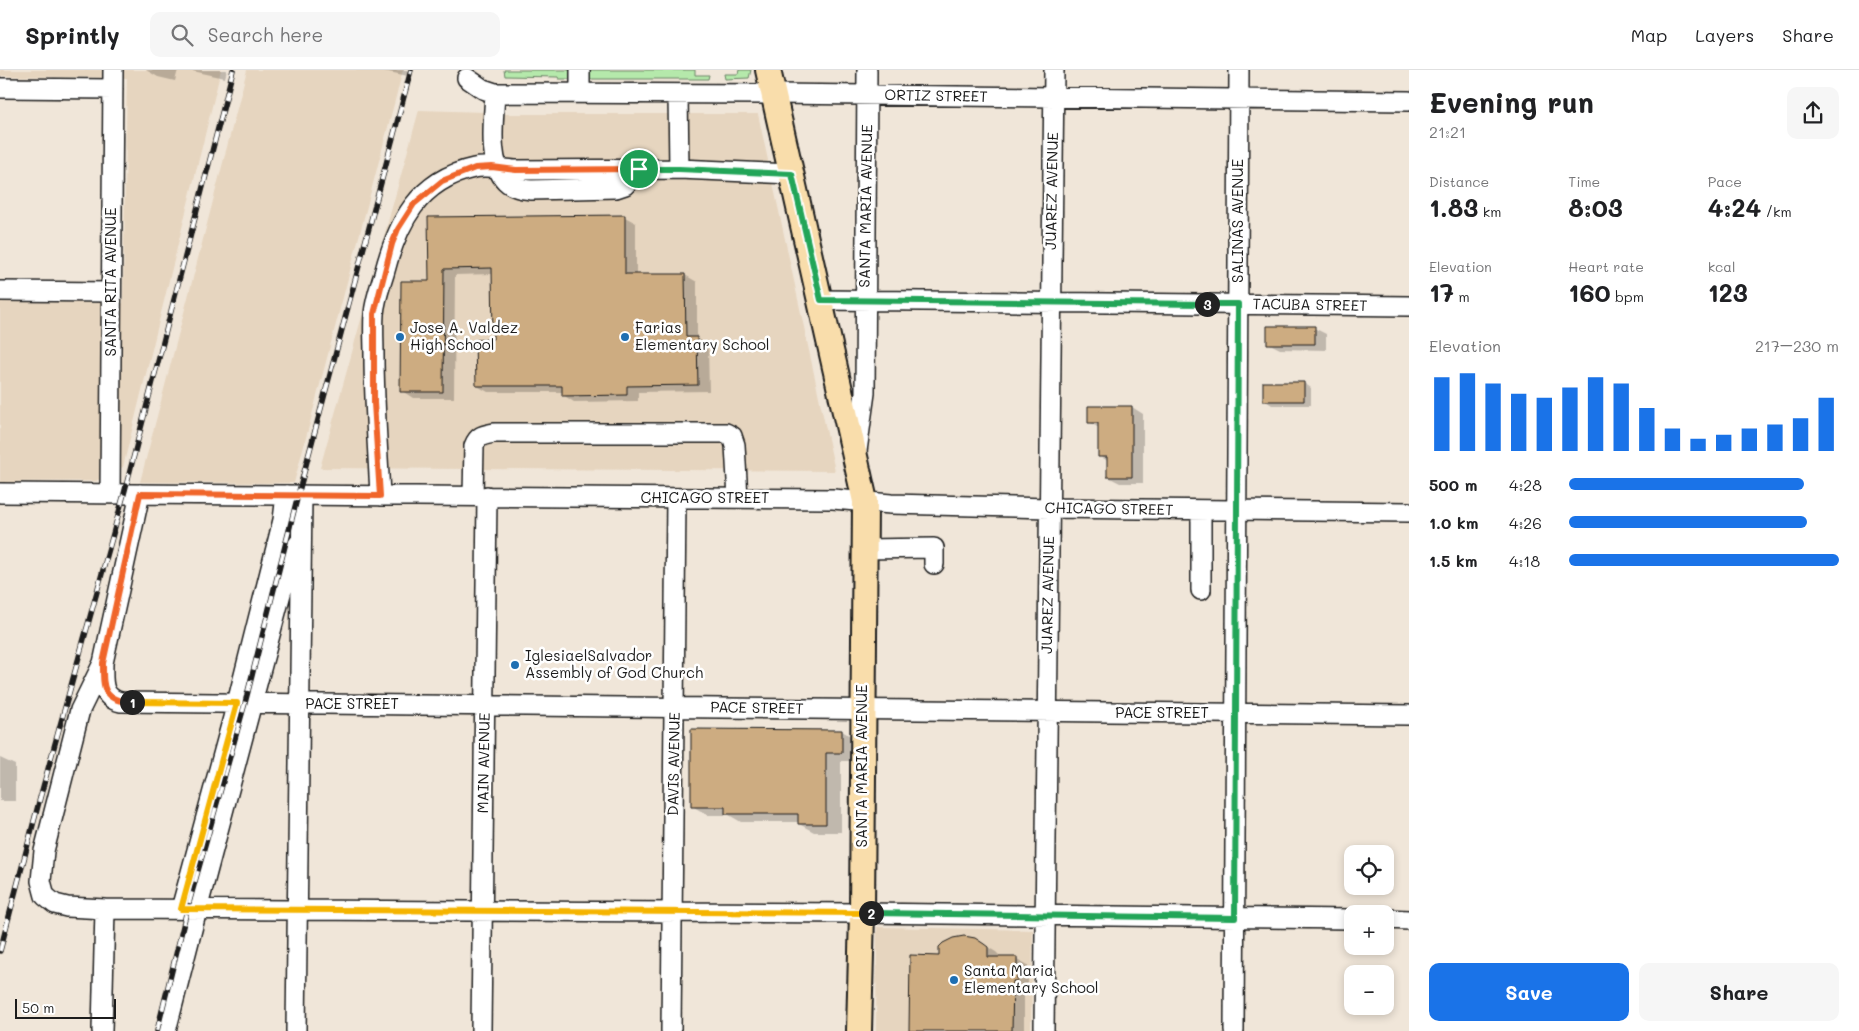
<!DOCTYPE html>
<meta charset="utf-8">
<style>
:root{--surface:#fff;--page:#f6f6f6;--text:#202124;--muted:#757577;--line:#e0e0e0;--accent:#1a73e8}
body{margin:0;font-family:Mali,sans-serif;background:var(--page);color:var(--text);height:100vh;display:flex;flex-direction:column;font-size:19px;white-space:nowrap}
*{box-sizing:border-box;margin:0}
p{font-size:16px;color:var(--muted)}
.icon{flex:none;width:28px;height:28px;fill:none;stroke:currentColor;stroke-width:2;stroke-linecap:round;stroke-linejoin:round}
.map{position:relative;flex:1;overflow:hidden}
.panel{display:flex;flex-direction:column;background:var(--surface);width:450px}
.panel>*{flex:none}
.tools{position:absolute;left:1344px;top:775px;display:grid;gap:10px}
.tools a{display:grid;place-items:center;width:50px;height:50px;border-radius:10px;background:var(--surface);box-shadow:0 2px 8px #0003;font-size:25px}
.scale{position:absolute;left:15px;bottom:12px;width:101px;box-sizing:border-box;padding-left:5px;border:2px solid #1c1c1c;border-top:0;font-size:14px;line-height:18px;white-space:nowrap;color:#1c1c1c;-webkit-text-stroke:4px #fff;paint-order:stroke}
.pin{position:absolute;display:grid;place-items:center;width:42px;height:42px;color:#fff;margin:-21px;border:2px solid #fff;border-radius:50%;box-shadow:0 1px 5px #0007}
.km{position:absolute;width:25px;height:25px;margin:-12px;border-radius:50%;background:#222;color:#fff;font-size:14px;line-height:25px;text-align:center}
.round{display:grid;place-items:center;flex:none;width:52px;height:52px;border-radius:10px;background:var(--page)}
.summary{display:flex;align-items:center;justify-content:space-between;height:85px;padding:0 20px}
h1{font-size:28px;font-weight:700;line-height:38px}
.figures{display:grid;grid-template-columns:repeat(3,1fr);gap:8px;height:85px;padding:5px 20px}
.figures div{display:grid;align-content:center}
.figures b{font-size:25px;font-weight:700}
.figures small{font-size:14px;font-weight:400}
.figures p{font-size:14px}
.chart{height:140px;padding:10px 20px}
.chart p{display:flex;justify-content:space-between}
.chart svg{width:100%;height:90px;margin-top:5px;stroke:var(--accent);stroke-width:6}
.primary-button{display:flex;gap:10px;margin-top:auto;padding:10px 20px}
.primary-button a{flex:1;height:58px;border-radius:10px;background:var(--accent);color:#fff;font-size:20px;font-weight:700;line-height:58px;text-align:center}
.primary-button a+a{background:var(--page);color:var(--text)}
ul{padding:0 20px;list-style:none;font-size:16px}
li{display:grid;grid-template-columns:80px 60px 1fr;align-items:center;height:38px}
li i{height:12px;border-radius:6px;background:var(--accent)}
header{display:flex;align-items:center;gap:30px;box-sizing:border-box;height:70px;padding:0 25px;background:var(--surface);border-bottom:1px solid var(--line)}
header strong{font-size:24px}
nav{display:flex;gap:28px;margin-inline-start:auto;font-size:18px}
.search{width:350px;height:45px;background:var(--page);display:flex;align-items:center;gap:12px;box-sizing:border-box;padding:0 18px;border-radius:10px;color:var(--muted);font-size:19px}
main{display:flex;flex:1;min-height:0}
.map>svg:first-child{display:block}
</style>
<header>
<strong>Sprintly</strong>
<div class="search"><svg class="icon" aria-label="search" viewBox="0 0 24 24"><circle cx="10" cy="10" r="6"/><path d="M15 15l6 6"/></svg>Search here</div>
<nav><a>Map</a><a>Layers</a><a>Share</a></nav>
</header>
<main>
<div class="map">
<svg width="1409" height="961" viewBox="0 0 1409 961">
<rect width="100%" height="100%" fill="#f0e6d9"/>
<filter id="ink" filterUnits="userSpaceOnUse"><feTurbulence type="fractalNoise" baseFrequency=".02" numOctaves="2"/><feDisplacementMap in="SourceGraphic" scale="10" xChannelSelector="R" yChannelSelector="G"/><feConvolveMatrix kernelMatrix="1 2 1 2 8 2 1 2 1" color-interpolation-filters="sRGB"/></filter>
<g filter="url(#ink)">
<!-- built -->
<path fill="#e6d5bf" d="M0,0H221L123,397L96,411L0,412V232L123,233L127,8L0,6Z
M247,0H403L294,413L140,412Z
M419,40L485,42L486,44H758L835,401L320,398Z
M877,857L1033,860L1031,961H876Z"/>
<!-- green -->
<path fill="#b5e9ab" stroke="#688264" d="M504,0H695V5H709L708,9H559L558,7L505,6Z
M739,0H751L749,8L725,9L724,4H738Z"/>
<!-- shadow -->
<path fill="#0003" d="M146,0H178L175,11L158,7Z
M188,0H227L225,8Z
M379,0H409L408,6Z
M625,147L636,153V206L685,205L697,212V268L708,275L709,321L638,322V331L574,332L563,325V322H488L477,316L494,271L493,204L455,205L454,328H413L402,321L430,212L429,148Z
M1314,258L1326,264V280L1280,279L1268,273Z
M1304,313L1311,318V335H1272L1264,330Z
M1132,337L1143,344V413H1120L1108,407V391L1099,386V358L1089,352Z
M842,661L857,670V691H841V762H814L799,754V752H741L729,745H708L692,736Z
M0,688L15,695V731H0Z
M974,869L996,882L999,885V888L1017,889L1028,895V917H1024V961H910L940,887Z"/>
<!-- building -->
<path fill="#cdac81" stroke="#1c1c1c" d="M625,145V204H685L686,267H697L698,315L627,316V325L562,326V316H476L475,270L493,269L492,198L444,199L443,322H400L401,211H429L428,147Z
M1267,256H1315V274H1267Z
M1263,312H1304V331H1263Z
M1088,336H1132V407H1107V387H1098V353H1088Z
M691,659L842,660V683H826V754H798V744H725V737H691Z
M964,866L975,868L984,874L988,877V887H1017V911H1013L1012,961H909L910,885L939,886V877L943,873L953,868Z"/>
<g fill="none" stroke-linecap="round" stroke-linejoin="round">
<!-- minor casing -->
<g stroke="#1c1c1c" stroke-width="22">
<path id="minor" d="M580,0V23
M467,8L483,19L495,23L774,24L1409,31
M0,18L113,19
M495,23C494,48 487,93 506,111C513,118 522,119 531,120L616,118L625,115L639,99
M678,24L679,99
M0,221L111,222
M821,230L1409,236
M857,381L865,323L867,0
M0,423L833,429L891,434L1049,438L1409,442
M110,424L113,0
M140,424L103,593C103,610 100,627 121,632L1409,645
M380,426C378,379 374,333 374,286C374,272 373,258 374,244C375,230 380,217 384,204C397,154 418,110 474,98C487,95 502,99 515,100L679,99L792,104
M473,426L474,376C478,365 484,365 494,363H726L732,366L735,375L738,428
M1201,440V520
M864,479L934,478V494
M103,593L80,640L44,781L41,811L45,826L55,834L67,837L105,839L862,843L1352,849
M181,839L237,633L283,450L286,425
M1385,849L1409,850
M102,961L105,839
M166,961L197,840L292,482L299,473
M296,961L302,425
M481,961L487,426
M671,961L676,428
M1044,961L1054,0
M1234,961L1239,0"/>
</g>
<!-- major casing -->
<g stroke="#1c1c1c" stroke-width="28">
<path id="major" d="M768,0L865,431L862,843L859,961"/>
</g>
<!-- minor -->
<use href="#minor" stroke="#fff" stroke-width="19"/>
<!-- major -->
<use href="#major" stroke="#f9ddab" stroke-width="24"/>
<!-- rail casing -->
<g stroke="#1c1c1c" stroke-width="5.5">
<path id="rail" d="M0,881L40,728L124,424L233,0
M157,961L187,840L245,633L298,425L411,0"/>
</g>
<!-- rail -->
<use href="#rail" stroke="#fff" stroke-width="4" stroke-dasharray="11" stroke-linecap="butt"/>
</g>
</g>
<g fill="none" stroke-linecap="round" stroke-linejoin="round" filter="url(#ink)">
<!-- split-1 casing -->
<g stroke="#fff" stroke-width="10">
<path id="split-1" d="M132,632C102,631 103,618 103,593L140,424L380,426L374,333V244L392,174L398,159L414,134L442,111L475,98L492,97L516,100L639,99"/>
</g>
<!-- split-2 casing -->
<g stroke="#fff" stroke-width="10">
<path id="split-2" d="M132,632L237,633L181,839L871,843"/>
</g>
<!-- split-3 casing -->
<g stroke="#fff" stroke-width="10">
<path id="split-3" d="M871,843L1235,848L1238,234H1207"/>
</g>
<!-- split-4 casing -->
<g stroke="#fff" stroke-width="10">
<path id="split-4" d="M639,99H679L792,104L821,230L1207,234"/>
</g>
<!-- split-1 -->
<use href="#split-1" stroke="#f0652b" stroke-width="6"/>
<!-- split-2 -->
<use href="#split-2" stroke="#f5b400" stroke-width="6"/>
<!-- split-3 -->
<use href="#split-3" stroke="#22a559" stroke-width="6"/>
<!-- split-4 -->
<use href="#split-4" stroke="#22a559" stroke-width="6"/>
</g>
<!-- markers -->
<g fill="#1f6fb2" stroke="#fff" stroke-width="2">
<circle cx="400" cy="267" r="5"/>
<circle cx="625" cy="267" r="5"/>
<circle cx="515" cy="595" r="5"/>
<circle cx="954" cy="910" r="5"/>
</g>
<g text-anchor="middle" stroke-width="5" stroke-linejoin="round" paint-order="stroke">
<!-- street labels -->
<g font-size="15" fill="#1c1c1c" stroke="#fff">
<text transform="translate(936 26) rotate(1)" y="5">ORTIZ STREET</text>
<text transform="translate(1052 121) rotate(-89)" y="5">JUAREZ AVENUE</text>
<text transform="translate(866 136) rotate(-89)" y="5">SANTA MARIA AVENUE</text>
<text transform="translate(1238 151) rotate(-90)" y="5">SALINAS AVENUE</text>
<text transform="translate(111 212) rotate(-90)" y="5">SANTA RITA AVENUE</text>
<text transform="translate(1310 235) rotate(1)" y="5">TACUBA STREET</text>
<text x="705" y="433">CHICAGO STREET</text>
<text transform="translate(1109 439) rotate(1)" y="5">CHICAGO STREET</text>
<text transform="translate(1048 525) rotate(-89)" y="5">JUAREZ AVENUE</text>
<text x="352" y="639">PACE STREET</text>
<text transform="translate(757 638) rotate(1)" y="5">PACE STREET</text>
<text x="1162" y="648">PACE STREET</text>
<text transform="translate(484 693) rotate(-89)" y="5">MAIN AVENUE</text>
<text transform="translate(674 694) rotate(-89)" y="5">DAVIS AVENUE</text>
<text transform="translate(862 696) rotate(-90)" y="5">SANTA MARIA AVENUE</text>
</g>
<!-- poi labels -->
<g font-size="15" fill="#1c1c1c" stroke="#fff" text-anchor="start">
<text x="410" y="263">Jose A. Valdez<tspan x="410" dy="17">High School</tspan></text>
<text x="635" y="263">Farias<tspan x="635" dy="17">Elementary School</tspan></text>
<text x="525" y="591">IglesiaelSalvador<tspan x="525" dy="17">Assembly of God Church</tspan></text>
<text x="964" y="906">Santa Maria<tspan x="964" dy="17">Elementary School</tspan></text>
</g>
</g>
</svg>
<div class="tools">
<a><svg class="icon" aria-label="locate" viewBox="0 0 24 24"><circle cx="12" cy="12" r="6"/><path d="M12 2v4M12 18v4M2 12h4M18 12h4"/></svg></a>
<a>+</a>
<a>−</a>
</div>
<div class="scale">50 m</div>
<div class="pin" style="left:639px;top:99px;background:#1e9e55"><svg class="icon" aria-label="arrive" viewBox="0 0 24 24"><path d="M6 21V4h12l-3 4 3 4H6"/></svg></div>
<b class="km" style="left:132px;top:632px">1</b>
<b class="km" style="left:871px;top:843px">2</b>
<b class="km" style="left:1207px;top:234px">3</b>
</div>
<section class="panel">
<div class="summary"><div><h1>Evening run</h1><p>21:21</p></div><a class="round"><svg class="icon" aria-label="share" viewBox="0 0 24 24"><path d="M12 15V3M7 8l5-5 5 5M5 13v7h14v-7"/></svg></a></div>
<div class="figures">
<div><p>Distance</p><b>1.83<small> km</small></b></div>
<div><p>Time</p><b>8:03</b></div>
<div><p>Pace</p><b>4:24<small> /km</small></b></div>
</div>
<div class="figures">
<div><p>Elevation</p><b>17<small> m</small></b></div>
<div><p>Heart rate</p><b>160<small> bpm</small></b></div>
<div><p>kcal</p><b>123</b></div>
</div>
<div class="chart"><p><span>Elevation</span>217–230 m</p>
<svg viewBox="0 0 160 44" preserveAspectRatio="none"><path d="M5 44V8M15 44V6M25 44V11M35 44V16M45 44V18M55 44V13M65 44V8M75 44V11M85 44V23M95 44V33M105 44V38M115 44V36M125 44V33M135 44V31M145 44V28M155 44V18"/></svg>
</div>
<ul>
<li><b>500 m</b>4:28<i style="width:87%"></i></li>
<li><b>1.0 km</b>4:26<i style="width:88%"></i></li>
<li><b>1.5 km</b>4:18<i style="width:100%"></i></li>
</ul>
<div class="primary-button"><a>Save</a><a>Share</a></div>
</section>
</main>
